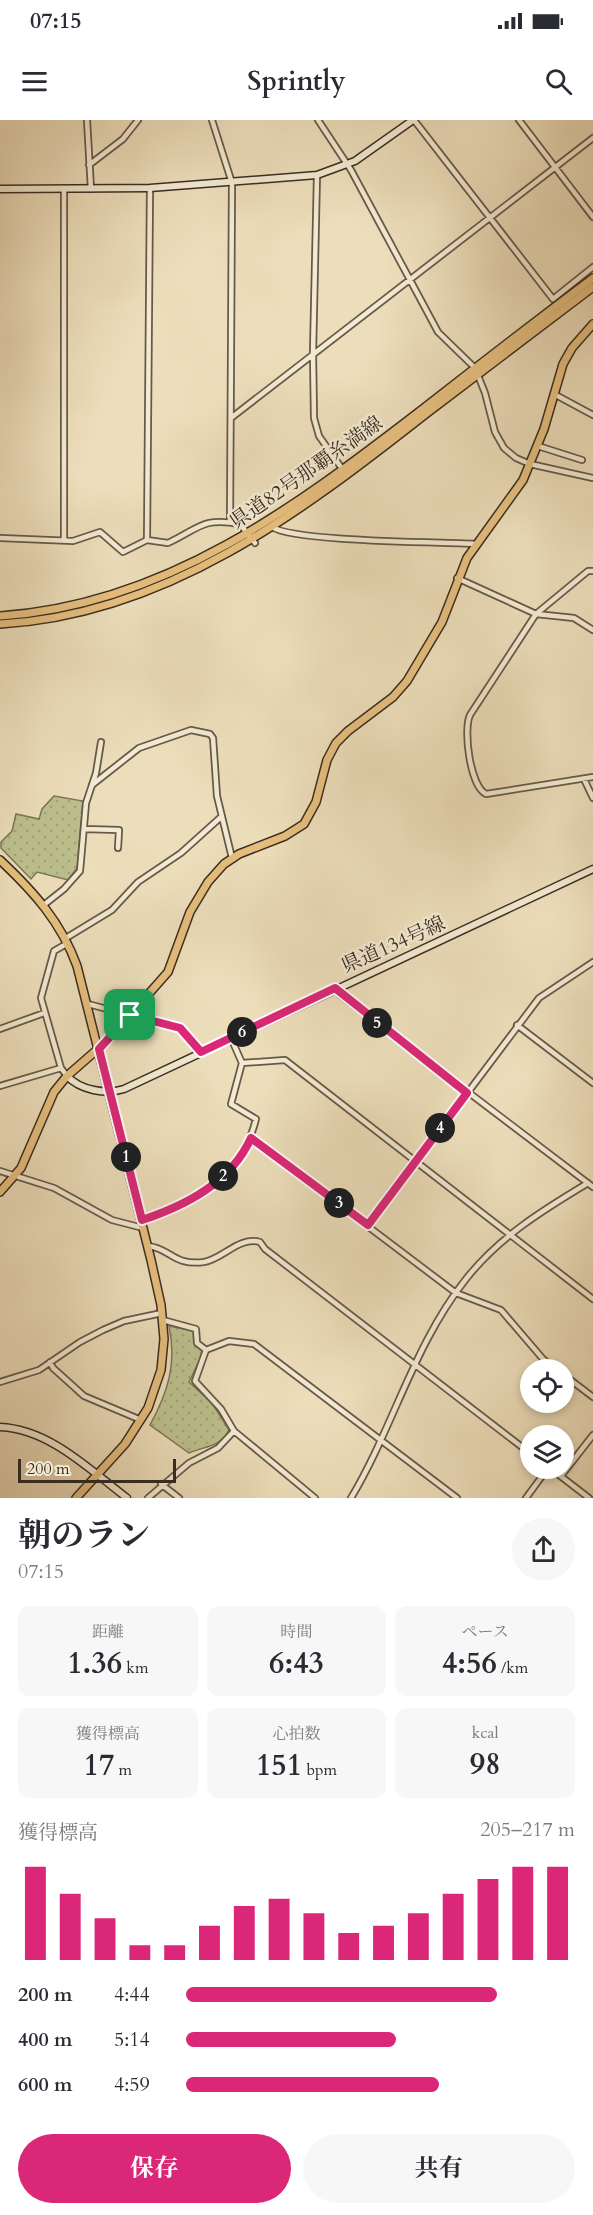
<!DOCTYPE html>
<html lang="ja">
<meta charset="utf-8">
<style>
:root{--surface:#fff;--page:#f7f7f7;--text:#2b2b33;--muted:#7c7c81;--accent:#db2777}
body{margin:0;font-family:Cardo,"Noto Serif JP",serif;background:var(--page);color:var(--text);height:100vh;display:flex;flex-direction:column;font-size:22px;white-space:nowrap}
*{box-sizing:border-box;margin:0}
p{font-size:20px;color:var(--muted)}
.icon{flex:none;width:33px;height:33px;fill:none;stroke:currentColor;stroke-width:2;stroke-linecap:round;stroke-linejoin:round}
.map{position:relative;height:1378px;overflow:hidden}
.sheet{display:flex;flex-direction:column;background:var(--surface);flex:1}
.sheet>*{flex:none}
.fabs{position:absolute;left:520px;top:1239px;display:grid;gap:12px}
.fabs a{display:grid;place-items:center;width:54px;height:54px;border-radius:50%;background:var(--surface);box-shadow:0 3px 9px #0003;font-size:30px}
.scale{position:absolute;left:18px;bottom:15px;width:158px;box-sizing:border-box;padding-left:6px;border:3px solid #3a2d20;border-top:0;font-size:16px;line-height:21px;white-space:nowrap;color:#3a2d20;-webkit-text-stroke:4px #f3ead3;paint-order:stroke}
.pin{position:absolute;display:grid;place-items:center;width:51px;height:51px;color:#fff;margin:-26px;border-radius:12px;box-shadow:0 3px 9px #0006}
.km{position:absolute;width:30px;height:30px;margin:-15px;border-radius:50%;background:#222;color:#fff;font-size:16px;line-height:30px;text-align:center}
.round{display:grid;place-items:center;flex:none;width:63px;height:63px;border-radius:32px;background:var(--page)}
.overview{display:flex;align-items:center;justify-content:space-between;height:102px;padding:0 18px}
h1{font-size:33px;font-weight:700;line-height:45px}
.figures{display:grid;grid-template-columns:repeat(3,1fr);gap:9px;height:102px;padding:6px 18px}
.figures div{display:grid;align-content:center;border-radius:12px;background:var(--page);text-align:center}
.figures b{font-size:30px;font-weight:700}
.figures small{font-size:16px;font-weight:400}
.figures p{font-size:16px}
.chart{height:168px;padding:12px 18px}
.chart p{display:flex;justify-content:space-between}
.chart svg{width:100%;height:108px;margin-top:6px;stroke:var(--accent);stroke-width:6}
.button{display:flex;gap:12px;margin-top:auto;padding:12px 18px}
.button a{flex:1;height:69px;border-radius:36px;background:var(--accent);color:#fff;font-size:24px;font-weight:700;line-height:69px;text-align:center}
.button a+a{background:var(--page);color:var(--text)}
ul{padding:0 18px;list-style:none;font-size:20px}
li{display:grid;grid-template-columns:96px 72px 1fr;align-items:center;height:45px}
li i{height:15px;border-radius:8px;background:var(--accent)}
.status{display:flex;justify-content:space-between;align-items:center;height:42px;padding:0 30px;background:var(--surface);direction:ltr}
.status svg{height:16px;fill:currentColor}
header{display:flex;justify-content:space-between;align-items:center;height:78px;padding:0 18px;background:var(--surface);font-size:27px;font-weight:700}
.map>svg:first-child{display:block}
</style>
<div class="status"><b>07:15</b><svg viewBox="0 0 49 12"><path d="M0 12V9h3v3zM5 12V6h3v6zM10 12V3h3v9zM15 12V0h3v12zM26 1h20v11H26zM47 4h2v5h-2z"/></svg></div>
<header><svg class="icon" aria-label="menu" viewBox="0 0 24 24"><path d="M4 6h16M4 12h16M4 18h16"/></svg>Sprintly<svg class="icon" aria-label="search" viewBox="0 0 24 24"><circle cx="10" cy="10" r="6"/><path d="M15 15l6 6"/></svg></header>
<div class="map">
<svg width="593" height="1378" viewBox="0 0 593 1378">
<defs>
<pattern id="grass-dots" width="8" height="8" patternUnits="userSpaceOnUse" patternTransform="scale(1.5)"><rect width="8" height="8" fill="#bcc08d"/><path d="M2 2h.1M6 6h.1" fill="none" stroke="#a2a579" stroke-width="1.8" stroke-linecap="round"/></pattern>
</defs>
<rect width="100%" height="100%" fill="#eddebb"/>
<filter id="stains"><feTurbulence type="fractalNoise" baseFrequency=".00333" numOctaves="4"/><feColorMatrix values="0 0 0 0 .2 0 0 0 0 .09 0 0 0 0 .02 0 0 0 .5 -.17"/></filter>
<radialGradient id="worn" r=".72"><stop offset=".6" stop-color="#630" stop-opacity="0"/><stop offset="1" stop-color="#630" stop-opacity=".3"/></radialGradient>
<!-- grass -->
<path fill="url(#grass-dots)" stroke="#7b7656" stroke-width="1.5" d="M54,676L83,681L77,748L68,760L37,752L31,759L1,728V722L12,711L16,694L39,699L42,689Z
M169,1206L194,1211L198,1227L204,1231L189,1262L212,1283L229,1310C220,1328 204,1326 189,1333L150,1305C168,1272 177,1244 169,1206Z"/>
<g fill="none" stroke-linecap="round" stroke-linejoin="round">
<!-- street casing -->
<g stroke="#675947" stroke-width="8">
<path id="street" d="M87,0L91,69
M212,0L232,63L230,402
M318,0L351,50L438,212L475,248L485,273L495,312L504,328L516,338L530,344L593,358
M414,0L553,179L593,147
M519,0L593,97
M89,45L123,19L138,0
M317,55L313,233L314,298L319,316L343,350
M554,274L593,295
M231,298L593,18
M538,326L582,340
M272,407C295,422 441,422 477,424
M0,418L73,421L100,412L123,432L147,420L168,423C200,408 202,397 240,404L255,423
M64,419V69
M147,420L150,68
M593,451H588L536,494L470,595C463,610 470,666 486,674L593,657
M457,458L536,494L574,498L593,510
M584,659L593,678
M92,665L139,628L191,610L210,614L213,618L217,676L232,738
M84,709L119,710L118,728
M45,784L64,769L80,751L86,683L96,653L101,622
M66,818L112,790L138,762L181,733L221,697
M335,868L339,874L593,1067
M88,884L180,908L201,932
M517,905L593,963
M0,909L44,893
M242,943L285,940L593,1179
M67,956L61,948L41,878L54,831L68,823
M0,966L61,948
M251,1018L456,1173L501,1190L543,1239L556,1250
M0,1051L54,1068L112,1100L143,1108
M142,1100C197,1081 241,1059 256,999L231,984L242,943L231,918
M368,1105L539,878L593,842
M148,1126C170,1128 173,1146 204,1142C223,1139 239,1116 260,1122L265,1129L531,1334
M163,1200L196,1209L197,1223L206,1230L229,1221L254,1224L457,1378
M206,1230L195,1261L221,1289L234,1311
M50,1242L53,1248L84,1276L141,1300
M564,1255L593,1277
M0,1262L39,1250L80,1222L103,1210L124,1201L162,1193
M550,1348L589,1378
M561,1356L593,1315
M161,1364L179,1378
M148,1378L189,1343L218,1328L234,1311L315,1378
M351,1378C393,1308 414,1224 466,1159C499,1117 543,1090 588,1063
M526,1378L548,1348"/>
</g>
<!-- secondary casing -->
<g stroke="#3a2d20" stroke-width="9">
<path id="secondary" d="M0,69L150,68L317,55L355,41L413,0
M67,956C80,970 106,975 124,969L593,749
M0,1307C49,1309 89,1349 127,1378"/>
</g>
<!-- primary casing -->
<g stroke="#3a2d20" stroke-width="10">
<path id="primary" d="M0,496C166,485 297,386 424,288C480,244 536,201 593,158
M0,504C166,495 301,392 427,293C482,251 538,209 593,167
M0,740C34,772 61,802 77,846L151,1140L161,1185L164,1219L161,1250L148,1288L125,1324L76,1378
M0,1072L21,1048L54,972L67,956L107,921L168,852L190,792L208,762L224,744L239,734L285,716L304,704L316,682L327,640L336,623L348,611L393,577L407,561L442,502L467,438L523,360L544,309L563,244L572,228L593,204"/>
</g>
<!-- street -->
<use href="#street" stroke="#f3ead3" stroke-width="4.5"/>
<!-- secondary -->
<use href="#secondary" stroke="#f3ead3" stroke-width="6"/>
<!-- primary -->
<use href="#primary" stroke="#e6bf7e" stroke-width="7"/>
</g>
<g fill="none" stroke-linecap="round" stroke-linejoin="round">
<!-- route casing -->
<g stroke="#fff" stroke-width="12">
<path id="route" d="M335,868L467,973L368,1105L251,1018C231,1062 187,1085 142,1100L99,929L130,895L180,908L201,932Z"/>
</g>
<!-- route -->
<use href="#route" stroke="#db2777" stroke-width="8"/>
</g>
<g text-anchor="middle" stroke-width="5" stroke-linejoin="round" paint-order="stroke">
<!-- street labels -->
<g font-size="20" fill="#3a2d20" stroke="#f3ead3">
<text transform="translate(306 352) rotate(-35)" y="7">県道82号那覇糸満線</text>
<text transform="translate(393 824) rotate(-24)" y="7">県道134号線</text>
</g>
</g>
<rect width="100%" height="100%" filter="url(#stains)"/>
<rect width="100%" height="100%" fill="url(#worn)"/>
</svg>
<div class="fabs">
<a><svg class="icon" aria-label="locate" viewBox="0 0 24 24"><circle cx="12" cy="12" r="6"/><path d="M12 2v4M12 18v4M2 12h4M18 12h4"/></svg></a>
<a><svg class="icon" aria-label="layers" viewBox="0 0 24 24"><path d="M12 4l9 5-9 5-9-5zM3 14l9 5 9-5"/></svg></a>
</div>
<div class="scale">200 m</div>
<div class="pin" style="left:130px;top:895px;background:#1e9e55"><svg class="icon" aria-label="arrive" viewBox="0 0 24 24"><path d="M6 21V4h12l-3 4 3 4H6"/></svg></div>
<b class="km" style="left:126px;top:1037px">1</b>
<b class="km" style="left:223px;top:1056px">2</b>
<b class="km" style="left:339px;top:1083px">3</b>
<b class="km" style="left:440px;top:1008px">4</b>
<b class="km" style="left:377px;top:903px">5</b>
<b class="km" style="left:242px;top:912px">6</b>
</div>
<section class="sheet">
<div class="overview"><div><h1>朝のラン</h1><p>07:15</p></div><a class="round"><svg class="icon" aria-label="share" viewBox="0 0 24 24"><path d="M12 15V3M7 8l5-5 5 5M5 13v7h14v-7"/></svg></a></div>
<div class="figures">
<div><p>距離</p><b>1.36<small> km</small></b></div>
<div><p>時間</p><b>6:43</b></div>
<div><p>ペース</p><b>4:56<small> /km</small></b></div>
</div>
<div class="figures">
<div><p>獲得標高</p><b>17<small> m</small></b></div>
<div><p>心拍数</p><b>151<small> bpm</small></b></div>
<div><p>kcal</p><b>98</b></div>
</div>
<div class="chart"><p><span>獲得標高</span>205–217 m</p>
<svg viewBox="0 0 160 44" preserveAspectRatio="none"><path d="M5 44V6M15 44V17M25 44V27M35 44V38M45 44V38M55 44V30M65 44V22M75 44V19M85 44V25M95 44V33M105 44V30M115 44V25M125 44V17M135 44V11M145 44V6M155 44V6"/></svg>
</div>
<ul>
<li><b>200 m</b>4:44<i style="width:80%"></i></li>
<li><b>400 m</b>5:14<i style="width:54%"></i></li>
<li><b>600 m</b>4:59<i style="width:65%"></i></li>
</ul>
<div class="button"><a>保存</a><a>共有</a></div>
</section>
